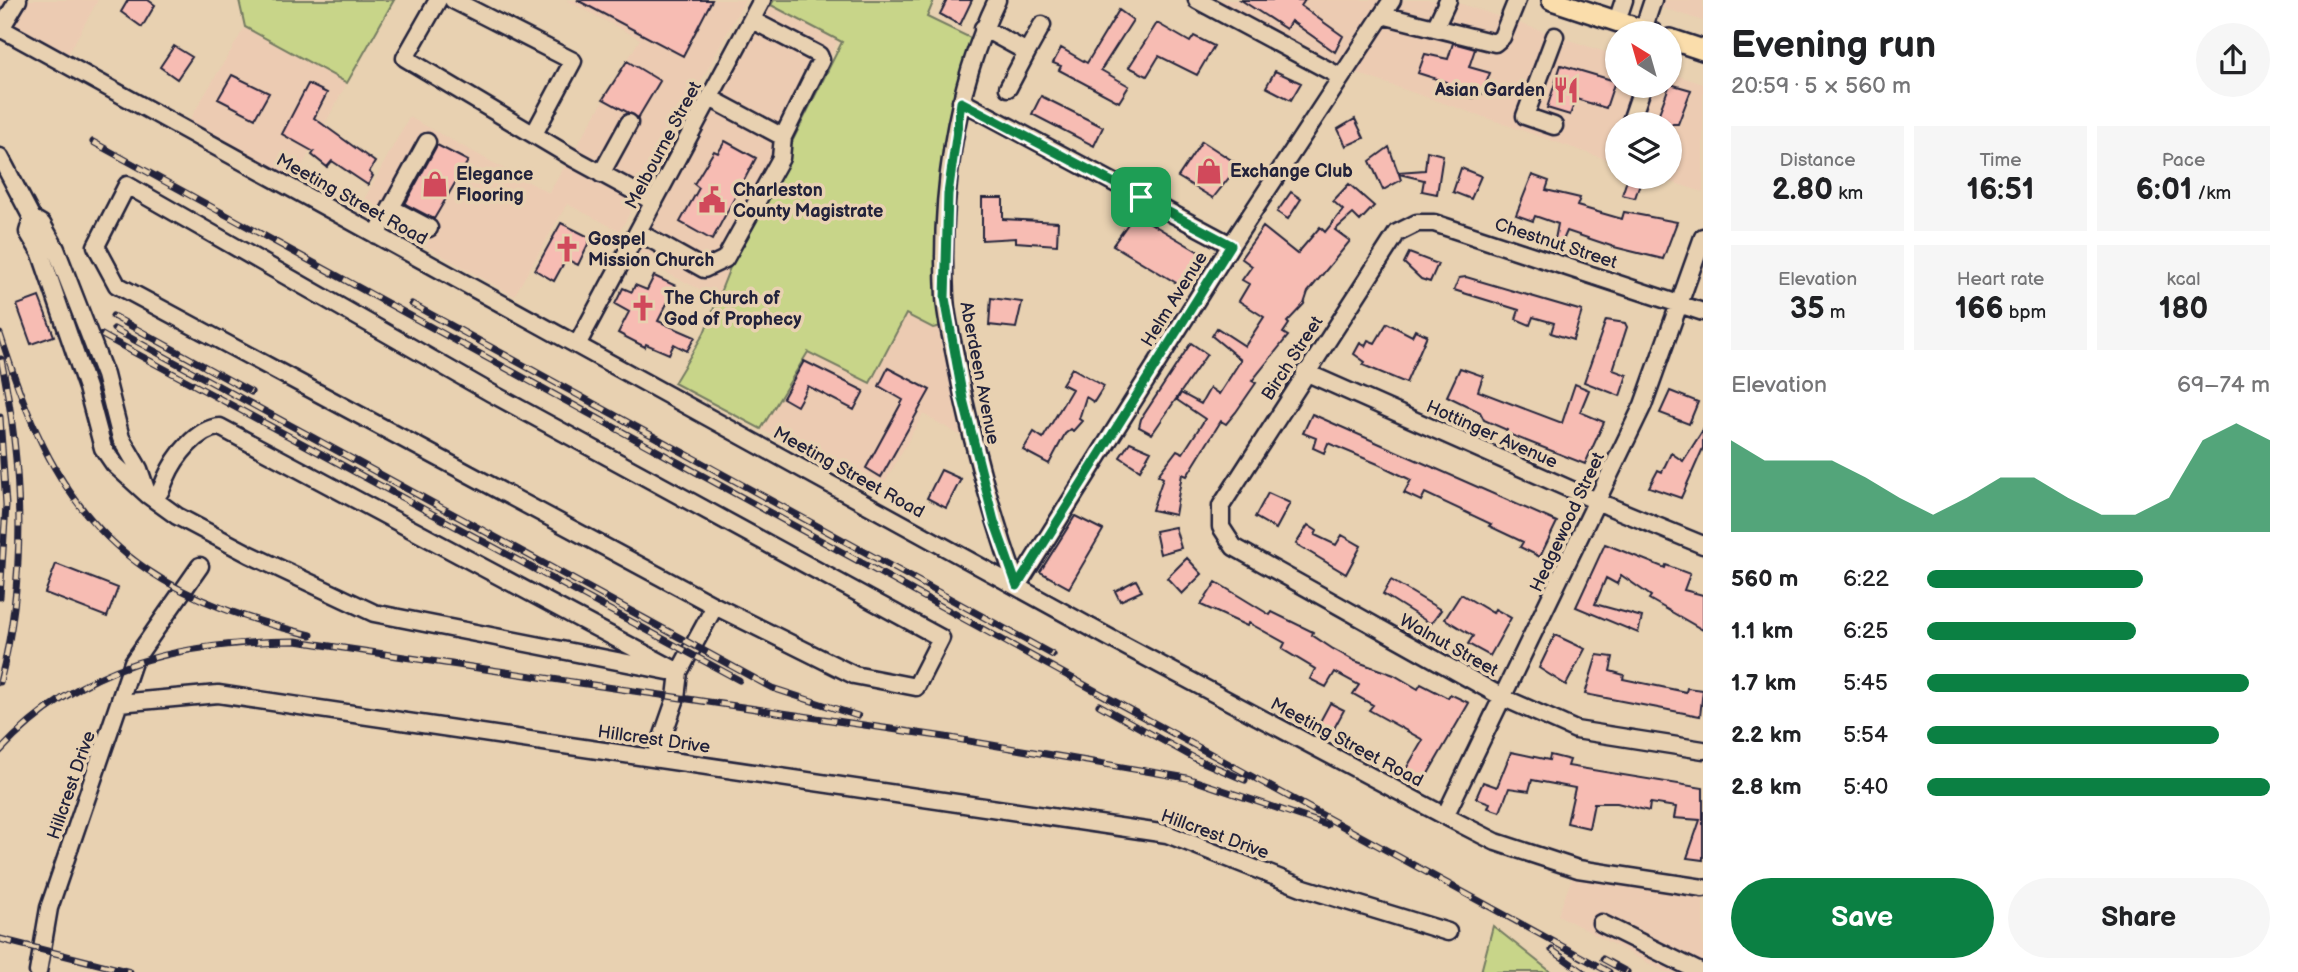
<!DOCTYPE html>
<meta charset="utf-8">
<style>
:root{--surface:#fff;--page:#f6f6f6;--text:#202124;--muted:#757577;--accent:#0b8043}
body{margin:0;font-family:"Balsamiq Sans",sans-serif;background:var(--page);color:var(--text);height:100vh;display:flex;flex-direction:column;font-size:26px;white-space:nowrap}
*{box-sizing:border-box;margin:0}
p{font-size:23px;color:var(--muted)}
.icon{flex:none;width:38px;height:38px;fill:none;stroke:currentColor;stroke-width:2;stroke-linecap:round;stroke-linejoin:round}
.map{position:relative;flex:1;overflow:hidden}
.details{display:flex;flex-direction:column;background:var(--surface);width:595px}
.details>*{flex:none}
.needle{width:46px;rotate:323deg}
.tools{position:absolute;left:1605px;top:21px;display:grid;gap:14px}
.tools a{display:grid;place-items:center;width:77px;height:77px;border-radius:50%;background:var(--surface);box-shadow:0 2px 5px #0004;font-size:35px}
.pin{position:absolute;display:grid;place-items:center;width:60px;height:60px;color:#fff;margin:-30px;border-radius:14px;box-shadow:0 4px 10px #0006}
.round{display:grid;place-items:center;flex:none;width:74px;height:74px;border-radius:37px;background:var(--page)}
.headline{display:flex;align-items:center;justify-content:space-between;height:119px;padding:0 28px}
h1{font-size:38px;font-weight:700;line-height:52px}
.figures{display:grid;grid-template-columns:repeat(3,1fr);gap:10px;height:119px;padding:7px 28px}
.figures div{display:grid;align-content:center;border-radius:0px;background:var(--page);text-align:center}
.figures b{font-size:30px;font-weight:700}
.figures small{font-size:19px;font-weight:400}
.figures p{font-size:19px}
.chart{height:196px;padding:14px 28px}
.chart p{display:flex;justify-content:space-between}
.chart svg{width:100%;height:126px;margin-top:7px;fill:var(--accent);opacity:.7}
.cta{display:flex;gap:14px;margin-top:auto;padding:14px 28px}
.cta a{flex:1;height:80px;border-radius:42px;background:var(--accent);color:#fff;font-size:28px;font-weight:700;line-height:80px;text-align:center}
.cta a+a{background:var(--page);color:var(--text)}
ul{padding:0 28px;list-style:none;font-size:23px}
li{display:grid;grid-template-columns:112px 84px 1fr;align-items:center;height:52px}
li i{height:18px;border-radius:9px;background:var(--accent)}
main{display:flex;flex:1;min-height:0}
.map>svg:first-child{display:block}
</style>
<main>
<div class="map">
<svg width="1703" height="972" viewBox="0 0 1703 972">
<rect width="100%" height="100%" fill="#e8d1b1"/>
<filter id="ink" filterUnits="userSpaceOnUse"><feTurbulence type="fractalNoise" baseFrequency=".0143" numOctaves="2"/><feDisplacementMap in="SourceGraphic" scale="14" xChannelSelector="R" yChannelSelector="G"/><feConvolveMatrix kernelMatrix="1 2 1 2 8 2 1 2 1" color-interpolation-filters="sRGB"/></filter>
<g filter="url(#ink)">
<!-- built -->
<path fill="#eccbb2" d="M0,0H98L67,56L5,22L0,28Z
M566,0H745L620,231L567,204L514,296L359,209L409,117L549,193L640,39Z
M1215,0H1449L1617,56V86H1670V73L1703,84V192L1656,177H1670V124H1617V163L1333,65Z
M1639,0H1703V21Z
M771,5L838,40L718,298L634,257Z
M245,27L347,83L295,179L189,121Z
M906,314L933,328L950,324L974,443L923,414L879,493L761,429L808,351Z
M1573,875L1703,896V972H1665L1558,915Z"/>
<!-- green -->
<path fill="#c8d589" stroke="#757c62" stroke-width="2" d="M239,0H394L347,83L245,27Z
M774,0H934L927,17L979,42L948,194L950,324L933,328L906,314L870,383L808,352L761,429L674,383L704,333L733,260L842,42L771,5Z
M1493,926L1551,972H1481Z"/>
<!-- building -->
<path fill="#f7bcb3" stroke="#22223b" stroke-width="2" d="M128,0H148L155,5L142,27L121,12Z
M577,0H712L683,56Z
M947,0H972L960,25L940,14Z
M1241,0H1305L1301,6L1343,36L1335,52L1291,21L1286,29Z
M1119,10L1133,20L1101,70L1129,86L1119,102L1059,70L1061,66L1053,63L1061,48L1087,63Z
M1157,23L1190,42L1194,36L1214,46L1197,75L1159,56L1147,76L1129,67Z
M1453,43L1475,49L1469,67L1490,73L1482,94L1476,92L1473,98L1444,89L1446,82L1418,73L1425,54L1448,59Z
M174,46L192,57L177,79L160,67Z
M627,61L660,81L638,118L603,99Z
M1561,65L1615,81L1606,108L1576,99L1570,115L1547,108Z
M1275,71L1301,83L1291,100L1266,87Z
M232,75L269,93L255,118L218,99Z
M308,84L327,93L314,118L375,162L369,172L373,176L368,185L332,161L327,167L312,155L314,152L282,134Z
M1670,84L1691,90L1678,124H1655Z
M1041,96L1103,127L1094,146L1032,114Z
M1355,119L1364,138L1346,146L1338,129Z
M725,141L756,158L712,240L680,222L699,188L694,184L714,151L718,153Z
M1202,141L1239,165L1213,198L1178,177Z
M437,145L468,161L434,219L405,204Z
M1389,147L1398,172L1425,170L1427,151L1443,155L1437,194L1422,191L1424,180L1399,174L1401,180L1383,190L1370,161Z
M1461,168L1481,176L1471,199L1453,192Z
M1532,175L1549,181L1546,190L1580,198L1577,206L1622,219L1624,212L1677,222L1663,259L1614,247L1567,231L1558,252L1553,250L1558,224L1535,216L1533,221L1516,215Z
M1628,177H1642L1635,198L1622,195Z
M1349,184L1374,206L1360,221L1353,214L1335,230L1350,241L1308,292L1304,304L1287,322L1289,324L1283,333L1288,336L1252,381L1256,383L1236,412L1226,424L1221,421L1187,476L1182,474L1175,515L1152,510L1163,478L1158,475L1177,450L1183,453L1205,419L1177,400L1181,393L1201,404L1210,388L1219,394L1241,360L1212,336L1217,328L1245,346L1264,317L1239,301L1249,284L1242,280L1252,266L1241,258L1263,227L1297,254L1320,227L1325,232L1343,210L1333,201Z
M1291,192L1301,199L1288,219L1277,212Z
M982,198H1003V219L1058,222L1057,245L1016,242V238L982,240Z
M1135,214L1204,255L1183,287L1113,245Z
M561,223L591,238L578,265L566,259L554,281L535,270Z
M1409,253L1438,264L1430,282L1421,279L1404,263Z
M654,276L676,286L658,321L695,337L687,351L674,344L669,354L646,344L645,347L618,333L629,312L615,304L623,288L632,292L635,285L647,290Z
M1466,277L1582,311L1573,340L1551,333L1554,323L1533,317L1530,325L1516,319L1519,310L1454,290L1459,278Z
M39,297L54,336L31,344L17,305Z
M991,298L1022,302L1016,328L989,325Z
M1606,320L1625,323L1627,327L1613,370L1627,375L1620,396L1584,382Z
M1387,323L1412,336L1415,330L1427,335L1406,383L1363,365L1365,362L1354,354L1360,343L1365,346L1368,340L1375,343Z
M1191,343L1207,354L1152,434L1139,427L1141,419Z
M804,361L864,391L854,410L808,386L797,406L783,398Z
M888,368L930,390L881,477L866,468L903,400L879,386Z
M1072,368L1104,386L1094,402L1086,397L1079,419L1082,421L1073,431L1071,429L1065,434L1049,464L1023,450L1034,432L1043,438L1072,389L1062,384Z
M1460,368L1483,376L1478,391L1562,423L1575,384L1589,390L1580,412L1604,422L1585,464L1506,433L1507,430L1484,420L1480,412L1447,396Z
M1670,391L1698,402L1689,424L1660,413Z
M1312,414L1557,522L1540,557L1520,547L1523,542L1489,526L1491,524L1425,493L1421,501L1404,493L1411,480L1378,464L1328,443L1324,453L1313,448L1316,438L1303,433Z
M1703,430V448L1681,498L1649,487L1658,470L1662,472L1671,453L1683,461Z
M1130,442L1151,451L1140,470L1120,457Z
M941,470L961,479L946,508L927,498Z
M1268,493L1290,503L1276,529L1255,517Z
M1075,516L1103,530L1069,588L1040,572Z
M1308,525L1317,531L1315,535L1336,545L1342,535L1361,546L1346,574L1296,544Z
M1175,527L1181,548L1160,554L1155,531Z
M1605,544L1665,568L1666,565L1690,574L1684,590L1703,595V630L1649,599L1651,596L1621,575L1617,584L1606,578L1595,604L1642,617L1638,633L1576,607Z
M1187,558L1202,574L1182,594L1167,578Z
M56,564L118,588L107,617L45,593Z
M1136,580L1142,591L1120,601L1115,591Z
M1391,580L1441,610L1431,624L1383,594Z
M1216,582L1270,615L1272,612L1313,632L1312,635L1333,649L1355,661L1394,675L1418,689L1421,684L1448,698L1450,694L1469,703L1422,784L1403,774L1423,740L1369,710L1373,705L1353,694L1359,685L1335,672L1326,687L1310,679L1315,669L1282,649L1285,643L1249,623L1247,626L1201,605Z
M1461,594L1493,613L1495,609L1511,618L1490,656L1468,644L1473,636L1445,619Z
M1555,635L1585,649L1566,685L1539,668Z
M1597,655L1613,657L1610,671L1624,675L1623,679L1686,692L1687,688L1703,690L1700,716L1585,694Z
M1330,703L1344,710L1331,734L1317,727Z
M1511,752L1549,760L1550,755L1570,760L1568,766L1703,788V860L1687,858L1700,820L1674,818L1676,807L1650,803L1649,811L1617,803H1594L1589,828L1567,823L1575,788L1532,780L1529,791L1509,788L1500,812L1488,808L1490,803L1476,798L1483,782L1497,787Z"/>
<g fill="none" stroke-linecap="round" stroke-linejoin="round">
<!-- minor casing -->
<g stroke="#22223b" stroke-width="21">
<path id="minor" d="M438,0L405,58L573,158L654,202
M453,0L573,61L534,134
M997,0C954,89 940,198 945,297C946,318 952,339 956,360C970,437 991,512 1017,586
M1197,0L1341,77
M1382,15L1495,43L1502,37L1517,0
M1617,21L1624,0
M0,28L1110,638L1445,816L1496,842L1578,869L1703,888
M983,28L1027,52L1042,25
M1435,28L1448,0
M0,30L18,0
M1643,30L1653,0
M1008,88L1027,52
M710,98L783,137L821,60L819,55L752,20
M961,101L1231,245
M1630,124L1643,86
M1554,126L1525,116L1555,36
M0,157L32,218L42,224L56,249L105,375L121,438L139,469L148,495L156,496C163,490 162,486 166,478C175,457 197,428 220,427L679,672
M601,174L629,123
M127,185L491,393L941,638L916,687L854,675L715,606L117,285L96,246Z
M391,208L429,228
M32,218L28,232L41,254L87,388L103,448L114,464L148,495L177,516L249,554L374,613L668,671
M638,232L704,269L725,259L781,158L783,137
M376,235L427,142
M1703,312L1434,223H1417L1397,233L1221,506V527L1234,547L1504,698L1576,730L1703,750
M577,345L762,0
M1305,372L1608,506L1703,545
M1017,586L1231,245L1392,0
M119,703L133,662L200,566
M655,758L676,698L679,672L715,606
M1445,816L1643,405L1703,237
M1601,923L1700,972
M38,972L49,908L119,703L218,694L1167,834L1304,888L1448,932"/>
</g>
<!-- major casing -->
<g stroke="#22223b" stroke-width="24">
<path id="major" d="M1552,0L1652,33
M1670,39L1703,50"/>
</g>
<!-- minor -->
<use href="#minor" stroke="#e8d1b1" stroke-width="16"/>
<!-- major -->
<use href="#major" stroke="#faddab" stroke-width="19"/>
<!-- rail casing -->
<g stroke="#22223b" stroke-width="7">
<path id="rail" d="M93,142L1609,972
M412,304L1053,655
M113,316L251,392
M114,329L772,688L858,716
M0,334C11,367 22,402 37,433C94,559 182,604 311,635
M102,335L739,680
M0,417L6,505L0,597
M0,682C27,578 23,463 1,359
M1099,705L1196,759L1245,780
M0,751C82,663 180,642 296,641L945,737L1187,778L1327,825
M0,939L130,972
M1552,950L1583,972
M1603,959L1627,972"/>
</g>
<!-- rail -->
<use href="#rail" stroke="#e8d1b1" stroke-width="4.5" stroke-dasharray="13" stroke-linecap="butt"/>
</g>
</g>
<g fill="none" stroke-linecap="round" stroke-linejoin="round" filter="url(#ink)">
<!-- route casing -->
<g stroke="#fff" stroke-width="14">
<path id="route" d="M961,102L1231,245L1017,586L994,521L963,399L945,298L948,194Z"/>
</g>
<!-- route -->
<use href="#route" stroke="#0b8043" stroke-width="9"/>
</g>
<!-- icons -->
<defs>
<g id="restaurant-bare" transform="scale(2.1)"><path d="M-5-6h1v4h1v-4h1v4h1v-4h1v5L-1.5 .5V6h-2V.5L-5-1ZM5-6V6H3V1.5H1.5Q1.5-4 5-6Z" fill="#d1495b" stroke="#e8d1b1" stroke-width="2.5" paint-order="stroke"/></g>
<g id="shop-bare" transform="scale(2.1)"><path d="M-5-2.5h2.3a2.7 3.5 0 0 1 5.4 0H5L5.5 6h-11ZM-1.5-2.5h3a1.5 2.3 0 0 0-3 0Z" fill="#d1495b" stroke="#e8d1b1" stroke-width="2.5" paint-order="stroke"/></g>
<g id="civic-bare" transform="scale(2.1)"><path d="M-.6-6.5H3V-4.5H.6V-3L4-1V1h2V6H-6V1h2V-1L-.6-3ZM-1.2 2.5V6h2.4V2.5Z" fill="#d1495b" stroke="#e8d1b1" stroke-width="2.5" paint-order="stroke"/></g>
<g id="church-bare" transform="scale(2.1)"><path d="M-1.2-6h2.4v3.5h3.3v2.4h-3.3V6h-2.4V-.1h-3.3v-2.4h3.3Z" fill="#d1495b" stroke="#e8d1b1" stroke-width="2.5" paint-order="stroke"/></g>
</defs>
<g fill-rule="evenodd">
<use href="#restaurant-bare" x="1566" y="90"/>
<use href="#shop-bare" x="1209" y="171"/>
<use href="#shop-bare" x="435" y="184"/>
<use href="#civic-bare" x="712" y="200"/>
<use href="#church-bare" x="567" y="249"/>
<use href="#church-bare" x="643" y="308"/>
</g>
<g text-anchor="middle" stroke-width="7" stroke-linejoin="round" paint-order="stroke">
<!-- poi labels -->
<g font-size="18" font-weight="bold" fill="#22223b" stroke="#e8d1b1" text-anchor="start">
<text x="1545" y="96" text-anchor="end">Asian Garden</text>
<text x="1230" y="177">Exchange Club</text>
<text x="456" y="180">Elegance<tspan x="456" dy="21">Flooring</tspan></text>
<text x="733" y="196">Charleston<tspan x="733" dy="21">County Magistrate</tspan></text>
<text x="588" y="245">Gospel<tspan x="588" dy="21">Mission Church</tspan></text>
<text x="664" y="304">The Church of<tspan x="664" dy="21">God of Prophecy</tspan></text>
</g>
<!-- street labels -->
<g font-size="18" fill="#22223b" stroke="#e8d1b1">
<text transform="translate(663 145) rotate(-62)" y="6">Melbourne Street</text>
<text transform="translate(352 199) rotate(29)" y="6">Meeting Street Road</text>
<text transform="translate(1556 243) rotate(18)" y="6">Chestnut Street</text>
<text transform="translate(1174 299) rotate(-58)" y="6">Helm Avenue</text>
<text transform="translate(1292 358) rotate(-57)" y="6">Birch Street</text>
<text transform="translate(980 373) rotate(79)" y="6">Aberdeen Avenue</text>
<text transform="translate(1492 434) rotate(24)" y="6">Hottinger Avenue</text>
<text transform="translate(849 472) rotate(29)" y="6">Meeting Street Road</text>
<text transform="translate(1567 522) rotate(-65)" y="6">Hedgewood Street</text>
<text transform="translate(1449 645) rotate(29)" y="6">Walnut Street</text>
<text transform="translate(654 739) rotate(8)" y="6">Hillcrest Drive</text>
<text transform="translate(1347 742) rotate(28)" y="6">Meeting Street Road</text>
<text transform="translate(71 785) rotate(-71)" y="6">Hillcrest Drive</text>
<text transform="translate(1215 834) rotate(20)" y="6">Hillcrest Drive</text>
</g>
</g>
</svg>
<div class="tools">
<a><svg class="needle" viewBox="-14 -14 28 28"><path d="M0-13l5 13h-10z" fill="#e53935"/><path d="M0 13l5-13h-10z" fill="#757577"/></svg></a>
<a><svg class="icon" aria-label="layers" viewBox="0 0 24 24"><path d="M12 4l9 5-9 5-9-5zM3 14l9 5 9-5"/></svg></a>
</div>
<div class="pin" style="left:1141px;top:197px;background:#1e9e55"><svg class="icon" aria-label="arrive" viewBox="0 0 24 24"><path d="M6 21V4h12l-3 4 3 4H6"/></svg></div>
</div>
<section class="details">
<div class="headline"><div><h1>Evening run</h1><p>20:59 · 5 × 560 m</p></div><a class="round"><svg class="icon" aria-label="share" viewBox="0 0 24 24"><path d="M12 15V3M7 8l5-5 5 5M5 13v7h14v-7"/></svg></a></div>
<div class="figures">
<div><p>Distance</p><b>2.80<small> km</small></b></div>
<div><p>Time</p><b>16:51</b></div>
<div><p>Pace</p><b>6:01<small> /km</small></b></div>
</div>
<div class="figures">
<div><p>Elevation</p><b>35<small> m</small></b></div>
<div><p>Heart rate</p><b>166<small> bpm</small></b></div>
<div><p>kcal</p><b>180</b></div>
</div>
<div class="chart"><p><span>Elevation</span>69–74 m</p>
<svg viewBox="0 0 160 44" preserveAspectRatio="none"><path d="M0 44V12L10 19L20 19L30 19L40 25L50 32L60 38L70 32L80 25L90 25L100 32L110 38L120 38L130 32L140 12L150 6L160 12V44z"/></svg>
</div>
<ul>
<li><b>560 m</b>6:22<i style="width:63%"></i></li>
<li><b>1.1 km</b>6:25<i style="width:61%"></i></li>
<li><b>1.7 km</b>5:45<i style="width:94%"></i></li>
<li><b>2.2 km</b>5:54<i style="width:85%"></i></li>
<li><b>2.8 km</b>5:40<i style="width:100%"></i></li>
</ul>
<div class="cta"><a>Save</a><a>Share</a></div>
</section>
</main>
